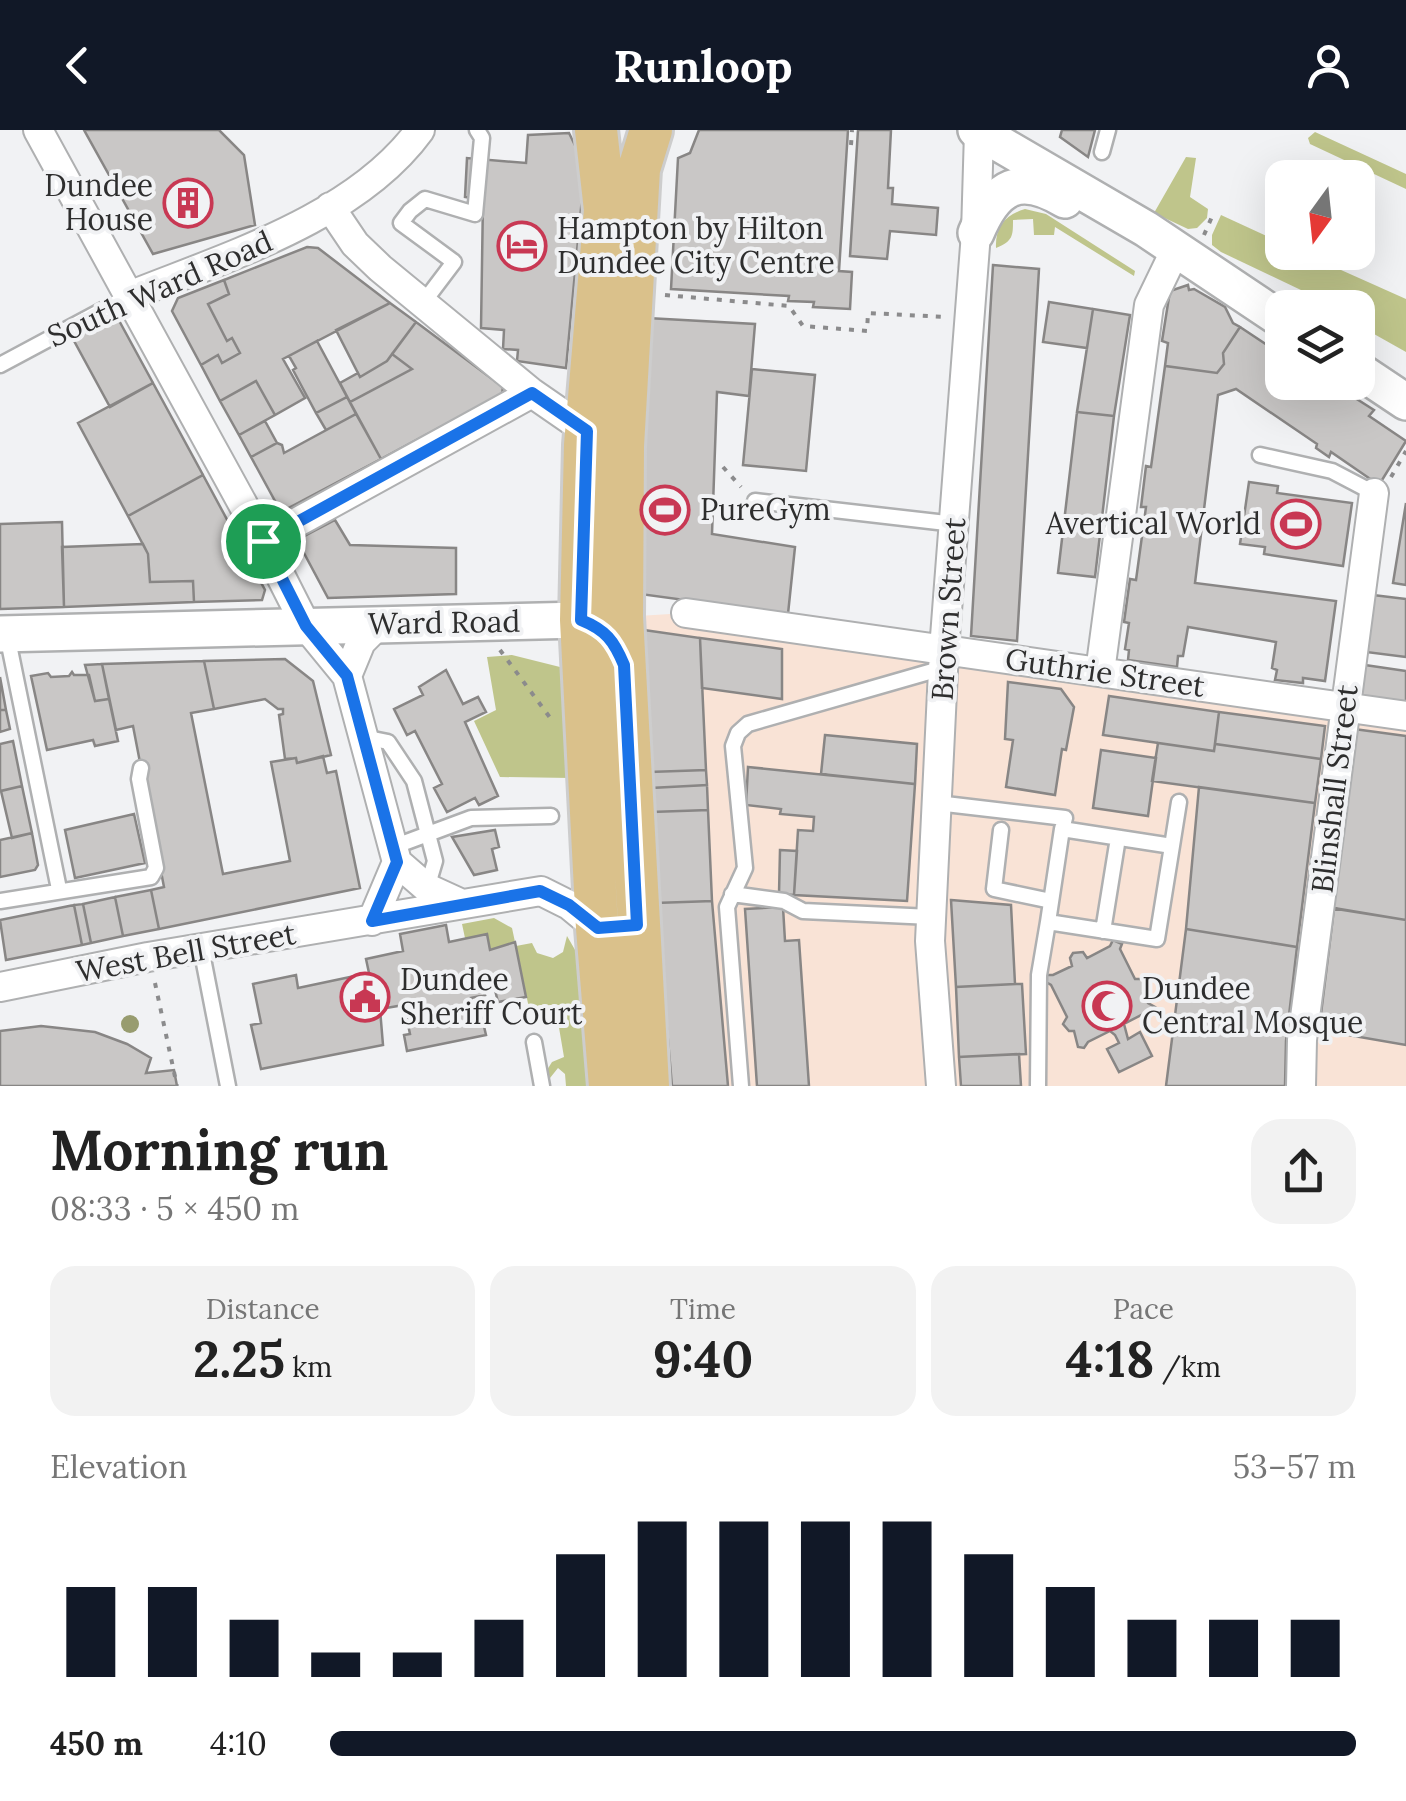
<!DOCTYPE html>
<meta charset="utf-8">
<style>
:root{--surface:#fff;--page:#f2f2f2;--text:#222;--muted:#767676;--accent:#111827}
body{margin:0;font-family:Lora,serif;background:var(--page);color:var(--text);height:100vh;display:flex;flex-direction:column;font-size:38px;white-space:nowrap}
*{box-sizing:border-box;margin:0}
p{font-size:32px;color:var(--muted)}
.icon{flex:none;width:55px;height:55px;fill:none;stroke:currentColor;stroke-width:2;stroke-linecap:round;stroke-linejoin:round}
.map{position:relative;height:956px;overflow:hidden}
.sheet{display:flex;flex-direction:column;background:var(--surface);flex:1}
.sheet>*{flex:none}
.needle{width:65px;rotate:195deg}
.tools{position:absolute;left:1265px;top:30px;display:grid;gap:20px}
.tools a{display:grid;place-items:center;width:110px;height:110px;border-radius:20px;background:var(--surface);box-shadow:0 10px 40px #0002;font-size:50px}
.pin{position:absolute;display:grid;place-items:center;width:85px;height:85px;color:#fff;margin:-42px;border:5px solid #fff;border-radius:50%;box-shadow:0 2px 10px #0007}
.round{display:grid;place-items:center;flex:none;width:105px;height:105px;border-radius:30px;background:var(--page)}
.summary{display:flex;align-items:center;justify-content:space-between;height:170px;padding:0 50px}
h1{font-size:55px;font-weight:700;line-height:75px}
.stats{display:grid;grid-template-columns:repeat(3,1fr);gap:15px;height:170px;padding:10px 50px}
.stats div{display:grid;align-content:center;border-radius:25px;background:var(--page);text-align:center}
.stats b{font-size:50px;font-weight:700}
.stats small{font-size:28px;font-weight:400}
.stats p{font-size:28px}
.chart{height:280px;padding:20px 50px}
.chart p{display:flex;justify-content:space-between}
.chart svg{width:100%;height:180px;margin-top:10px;stroke:var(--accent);stroke-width:6}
ul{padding:0 50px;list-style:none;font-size:32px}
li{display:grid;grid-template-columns:160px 120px 1fr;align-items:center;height:75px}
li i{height:25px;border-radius:12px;background:var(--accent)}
header{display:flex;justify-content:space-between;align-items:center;height:130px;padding:0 50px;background:var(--accent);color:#fff;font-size:45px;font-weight:700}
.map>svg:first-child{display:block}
</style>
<header><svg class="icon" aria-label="back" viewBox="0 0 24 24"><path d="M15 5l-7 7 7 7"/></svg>Runloop<svg class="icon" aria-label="person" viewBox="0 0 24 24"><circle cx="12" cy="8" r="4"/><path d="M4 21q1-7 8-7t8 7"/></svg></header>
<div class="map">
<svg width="1406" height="956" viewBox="0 0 1406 956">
<rect width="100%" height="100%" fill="#f1f2f4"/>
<!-- industrial -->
<path fill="#f9e3d6" d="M686,483L1406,586V956H648L622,487Z"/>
<!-- green -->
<path fill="#bfc58b" d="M1315,2L1406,44V59L1310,14L1308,8Z
M1186,27L1196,28L1190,67L1208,79L1207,88L1197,98L1188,99L1154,83Z
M1025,79L1046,84L1135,141L1134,146L1055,97L1054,105H1034L1033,89L1013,90C1013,106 1013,111 996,118C995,97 1005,85 1025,79Z
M1221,85L1282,113V122L1303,123L1406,169V222L1358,195V178L1329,177L1303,161L1221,122L1212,115V105Z
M512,525L564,538L571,648L500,647L474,591L496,580L487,527Z
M494,788L512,798L515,812L490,820L487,805L465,808L462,794Z
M567,806L578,825L591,956H566L565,944L558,938L550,948L547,940L552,932L564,927L556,880L530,883L516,816L532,813L537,823L553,828L563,822Z"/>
<!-- building -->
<path fill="#c9c7c6" stroke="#888685" stroke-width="2.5" d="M84,0H219L244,25L255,95L153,124Z
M699,0H848L839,141L852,142L850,179L813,177L814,172L788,171L789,166L671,159L678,28L690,23Z
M858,0H891L888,58H893L892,74L938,78L936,105L890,101L887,129L850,126Z
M1062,0H1095L1088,27L1060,7Z
M569,3L585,36L566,238L517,231L518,220L503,219L504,200L481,198L483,70L465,67L467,28L526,33L528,5Z
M307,117L318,118L390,173L283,229L305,268L275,285L256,251L220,271L201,235L218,225L222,233L240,223L232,208L227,211L208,174L229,164L224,150Z
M993,135L1039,139L1017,511L971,506Z
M224,150L229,164L208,174L227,211L232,208L240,223L222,233L218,225L201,235L172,181L178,168Z
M1188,155L1189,160L1194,159L1225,177L1233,193L1240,197L1223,223L1224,234L1217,243L1165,236L1168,213L1162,211L1170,161Z
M1049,172L1093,179L1087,218L1043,212Z
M390,173L416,192L387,231L360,247L336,200Z
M1093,179L1130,185L1114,286L1077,282Z
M116,185L153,253L110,277L73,209Z
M647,188L755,194L749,266L717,262L712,404L795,417L788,484L640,464Z
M416,192L503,257L502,264L381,329L350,272L412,239L392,224Z
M1240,197L1282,225V252H1323L1341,265L1344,261L1374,280L1369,286L1406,311L1379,355L1331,322L1329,327L1316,318L1317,314L1236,259L1218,265L1195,453L1336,471L1325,551L1303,548V553L1275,550L1277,540L1272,538L1276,512L1188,497L1183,526H1178L1177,537L1128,530L1129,520L1125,519L1129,493L1124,492L1130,449L1136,450L1146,377H1141L1146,336L1151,337L1165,236L1217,243L1224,234L1223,223Z
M317,211L347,267L316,283L293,240L296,238L289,226Z
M392,224L412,239L350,272L340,253L358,243L360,247L387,231Z
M752,239L815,245L806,341L743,335Z
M256,251L275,285L239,305L220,271Z
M153,253L203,345L128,386L78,293Z
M347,267L356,284L326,300L316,283Z
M1077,282L1114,286L1095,447L1058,443Z
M356,284L381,329L281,382L251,327L277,313L282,315L284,323Z
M265,291L277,313L251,327L239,305Z
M203,345L265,460L262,470L194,472L193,451L150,452L148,424L128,386Z
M1249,352L1278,356L1277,363L1352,373L1343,436L1264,424L1265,417L1240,414Z
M1406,373V455L1393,453Z
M335,390L350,415L456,418V464L328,468L297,410Z
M62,392L64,477L0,479V394Z
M143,414L148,424L150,452L193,451L194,472L64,477L62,417Z
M1373,465L1406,469V527L1366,522Z
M644,500L700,508L706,640L650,642Z
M700,508L782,519V569L702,558Z
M285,529L313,551L331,625L297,633L296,628L285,629L279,585L283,584V579H278L265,569L214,579L204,531Z
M204,531L214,579L191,583L223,744L290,731L271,632L296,628L297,633L323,626L327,643L336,641L360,758L159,799L151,760L164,757L133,596L116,600L102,534Z
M102,534L109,569L95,571L85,535Z
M1365,535L1406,541V575L1361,568Z
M446,540L463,574L478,567L486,582L465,592L498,666L479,675L475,668L447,682L434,658L442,654L415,601L407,605L394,579L423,565L419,557Z
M72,542L74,545H89L95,571L109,569L118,611L95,616L93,610L47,620L31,546L48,543L51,547L69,546Z
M0,547L6,580H0Z
M1008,552L1061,559L1074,577L1066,620L1062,619L1055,665L1006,657L1013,610L1005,609Z
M1109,566L1219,582L1214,621L1103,605Z
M0,580H6L10,599L0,602Z
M1219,582L1325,596L1321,629L1215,614Z
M1354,599L1406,606V790L1330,778Z
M825,605L917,614L915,654L821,644Z
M13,611L22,656L0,661V614Z
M1158,613L1214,621L1215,614L1321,629L1315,673L1152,651Z
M1101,620L1156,628L1148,686L1093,678Z
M748,637L915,654L907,771L794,765L798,700L813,701L814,687L780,684L781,679L746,675Z
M706,640L707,655L651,658L650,642Z
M707,655L708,680L652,682L651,658Z
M22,656L32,703L12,708L1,661Z
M1199,657L1315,673L1297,817L1186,799Z
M708,680L712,771L656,773L652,682Z
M134,684L145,733L75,748L65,700Z
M495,700L499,717L492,719L497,740L474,745L452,707Z
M32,703L38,735L35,740L0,747V710Z
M780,720L797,721L794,765L779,764Z
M151,760L159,799L123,806L115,767Z
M115,767L123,806L91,813L83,774Z
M951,770L1011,775L1015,854L956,857Z
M712,771L728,956H672L656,773Z
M83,774L91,813L82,815L74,775Z
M74,775L82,815L6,830L0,790Z
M783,777L785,811L799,810L809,956H757L745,779Z
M1334,778L1406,790V915L1319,900Z
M446,795L449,812L487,804L490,820L515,812L526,867L498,872L494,856L483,859L485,865L471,868L476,889L482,888L486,905L407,921L404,905L410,904L404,875L380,879L383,915L261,939L251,895L261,893L253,854L296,845L298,858L369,843L366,829L403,821L400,804Z
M1186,799L1297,817L1286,911L1285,956H1166Z
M1113,810L1122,814L1120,819L1135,849H1144L1147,854L1143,863L1148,873L1155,877L1151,884L1145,883L1124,894L1128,909L1140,902L1152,926L1119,942L1107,919L1119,913L1115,905L1110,901L1088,912L1084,918L1078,917L1074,901H1069L1063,894L1067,887L1051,855L1044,851L1046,845H1053L1072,836L1070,828L1073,823L1083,822L1087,828L1110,816Z
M1015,854H1022L1026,924L959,927L956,857Z
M41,896L95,902L127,914L151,928L146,943L174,940L177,956H0V901Z
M1019,924L1021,956H961L959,927Z"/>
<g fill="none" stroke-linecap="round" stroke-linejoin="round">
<!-- service casing -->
<g stroke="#afb0b1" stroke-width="19">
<path id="service" d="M1102,22L1108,0
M423,173L454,132L401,93L410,81L425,69L475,84L482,8L477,0
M0,235L129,166
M1260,325L1332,341L1374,363
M755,371L955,394
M7,505L59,759
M363,607L388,612L414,651L435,731L427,758
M937,673L1065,688L1062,699
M1062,699L1172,716L1157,809L1048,792Z
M1001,700L994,759L1051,771
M1172,716L1179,672
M393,717L471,688L551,686
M732,764L784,771L803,781L931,787
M0,771L151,747L156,738L139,649L141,638
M1103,801L1118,708
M201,818L228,956
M534,912L542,956
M741,956L727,777L745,738L733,616L738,603L748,594L943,538
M1038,956L1039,845L1048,792"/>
</g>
<!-- minor casing -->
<g stroke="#afb0b1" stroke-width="32">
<path id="minor" d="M38,0L263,411L306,496L347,546L397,732L427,758L462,774
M330,77L355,114L380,138L532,263L587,301
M129,166C226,127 356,88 420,0
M263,411L532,263
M686,483L1406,586
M1100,542L1149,175L1176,119
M347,546L361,512L379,494
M372,791L397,732
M0,857L148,827L541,761L569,775L597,798L604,797
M941,956L930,811L944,520L976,103L979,2
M1301,956L1302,910L1374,363"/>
</g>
<!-- tertiary casing -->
<g stroke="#afb0b1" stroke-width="40">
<path id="tertiary" d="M976,0L1146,99L1282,190
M976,103C996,55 1020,43 1065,70
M1358,240L1406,272
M0,504L581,490L602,499"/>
</g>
<!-- primary casing -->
<g stroke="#cdcdcd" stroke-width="48">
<path id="primary" d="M596,0L605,80L585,315L581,490L597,798L610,956
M648,956L622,487L623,316L639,39L651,0"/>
</g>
<!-- path -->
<path stroke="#8b8b8c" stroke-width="4" stroke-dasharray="5 8" stroke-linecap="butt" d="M851,15L852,0
M1204,105L1214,82
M665,165L789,176L803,196L867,201L868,183L946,187
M723,337L741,357
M1391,347L1406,321
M500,520L554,593
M155,853L177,956"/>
<!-- service -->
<use href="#service" stroke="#fff" stroke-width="14"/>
<!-- minor -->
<use href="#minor" stroke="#fff" stroke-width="28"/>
<!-- tertiary -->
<use href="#tertiary" stroke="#fff" stroke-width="35"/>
<!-- primary -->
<use href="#primary" stroke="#dac18b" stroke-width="42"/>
</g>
<!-- trees -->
<circle fill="#989c6f" cx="130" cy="894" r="9"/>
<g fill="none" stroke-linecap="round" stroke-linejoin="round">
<!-- route casing -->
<g stroke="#fff" stroke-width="20">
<path id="route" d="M532,263L587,301L581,490C606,500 614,511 624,535L637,795L598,798L569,775L540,761L372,791L397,732L347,546L306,496L263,411Z"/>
</g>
<!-- route -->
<use href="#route" stroke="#1a73e8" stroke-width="12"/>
</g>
<!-- icons -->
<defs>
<g id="building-ring" transform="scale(2.5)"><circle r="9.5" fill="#f1f2f4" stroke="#c83853" stroke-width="1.5"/><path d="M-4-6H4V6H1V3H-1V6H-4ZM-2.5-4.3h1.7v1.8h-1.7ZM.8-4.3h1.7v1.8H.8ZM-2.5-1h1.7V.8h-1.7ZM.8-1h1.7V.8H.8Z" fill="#c83853"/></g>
<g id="hotel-ring" transform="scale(2.5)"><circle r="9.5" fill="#f1f2f4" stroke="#c83853" stroke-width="1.5"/><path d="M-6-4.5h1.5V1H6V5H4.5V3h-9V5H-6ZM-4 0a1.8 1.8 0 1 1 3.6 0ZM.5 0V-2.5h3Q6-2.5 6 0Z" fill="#c83853"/></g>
<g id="stadium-ring" transform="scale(2.5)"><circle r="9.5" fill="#f1f2f4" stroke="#c83853" stroke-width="1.5"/><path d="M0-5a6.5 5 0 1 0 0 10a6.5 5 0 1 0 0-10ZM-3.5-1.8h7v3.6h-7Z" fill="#c83853"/></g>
<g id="civic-ring" transform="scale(2.5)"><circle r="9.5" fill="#f1f2f4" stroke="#c83853" stroke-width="1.5"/><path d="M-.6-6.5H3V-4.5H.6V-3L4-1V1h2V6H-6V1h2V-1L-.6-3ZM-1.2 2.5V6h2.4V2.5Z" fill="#c83853"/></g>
<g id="mosque-ring" transform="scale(2.5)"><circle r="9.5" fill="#f1f2f4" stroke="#c83853" stroke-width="1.5"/><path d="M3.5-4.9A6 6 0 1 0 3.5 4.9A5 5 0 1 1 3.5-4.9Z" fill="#c83853"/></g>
</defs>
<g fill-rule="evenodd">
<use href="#building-ring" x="188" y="73"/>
<use href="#hotel-ring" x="522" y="116"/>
<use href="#stadium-ring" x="665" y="380"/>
<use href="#stadium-ring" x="1296" y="394"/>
<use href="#civic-ring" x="365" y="867"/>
<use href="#mosque-ring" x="1107" y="876"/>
</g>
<g text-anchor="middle" stroke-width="8" stroke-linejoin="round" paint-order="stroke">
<!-- poi labels -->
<g font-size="30" fill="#2e2e2e" stroke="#f1f2f4" text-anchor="start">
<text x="153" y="66" text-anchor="end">Dundee<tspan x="153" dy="34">House</tspan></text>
<text x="557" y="109">Hampton by Hilton<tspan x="557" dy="34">Dundee City Centre</tspan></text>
<text x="700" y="390">PureGym</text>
<text x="1261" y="404" text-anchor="end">Avertical World</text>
<text x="400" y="860">Dundee<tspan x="400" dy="34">Sheriff Court</tspan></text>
<text x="1142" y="869">Dundee<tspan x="1142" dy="34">Central Mosque</tspan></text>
</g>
<!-- street labels -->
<g font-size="30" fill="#2e2e2e" stroke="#f1f2f4">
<text transform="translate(160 159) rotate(-24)" y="10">South Ward Road</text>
<text transform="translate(949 479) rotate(-86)" y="10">Brown Street</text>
<text transform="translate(444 493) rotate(-1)" y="10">Ward Road</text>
<text transform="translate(1105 543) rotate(8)" y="10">Guthrie Street</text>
<text transform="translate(1335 659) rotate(-83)" y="10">Blinshall Street</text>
<text transform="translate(186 823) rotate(-10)" y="10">West Bell Street</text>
</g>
</g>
</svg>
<div class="tools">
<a><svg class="needle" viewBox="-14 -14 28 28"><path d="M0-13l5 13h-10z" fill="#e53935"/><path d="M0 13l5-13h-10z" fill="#767676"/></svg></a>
<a><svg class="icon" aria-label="layers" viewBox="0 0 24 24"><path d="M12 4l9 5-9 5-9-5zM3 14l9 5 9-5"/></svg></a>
</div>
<div class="pin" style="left:263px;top:411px;background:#1e9e55"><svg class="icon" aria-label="arrive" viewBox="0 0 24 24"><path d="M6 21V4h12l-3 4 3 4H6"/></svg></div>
</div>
<section class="sheet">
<div class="summary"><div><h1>Morning run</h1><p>08:33 · 5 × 450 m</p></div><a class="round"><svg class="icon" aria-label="share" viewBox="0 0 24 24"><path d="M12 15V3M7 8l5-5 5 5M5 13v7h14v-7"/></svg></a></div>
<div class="stats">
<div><p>Distance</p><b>2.25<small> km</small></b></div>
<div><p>Time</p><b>9:40</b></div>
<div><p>Pace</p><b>4:18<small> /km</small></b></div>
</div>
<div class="chart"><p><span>Elevation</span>53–57 m</p>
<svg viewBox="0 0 160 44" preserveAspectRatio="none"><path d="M5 44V22M15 44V22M25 44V30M35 44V38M45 44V38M55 44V30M65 44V14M75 44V6M85 44V6M95 44V6M105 44V6M115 44V14M125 44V22M135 44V30M145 44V30M155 44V30"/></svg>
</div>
<ul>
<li><b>450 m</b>4:10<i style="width:100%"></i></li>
</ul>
</section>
